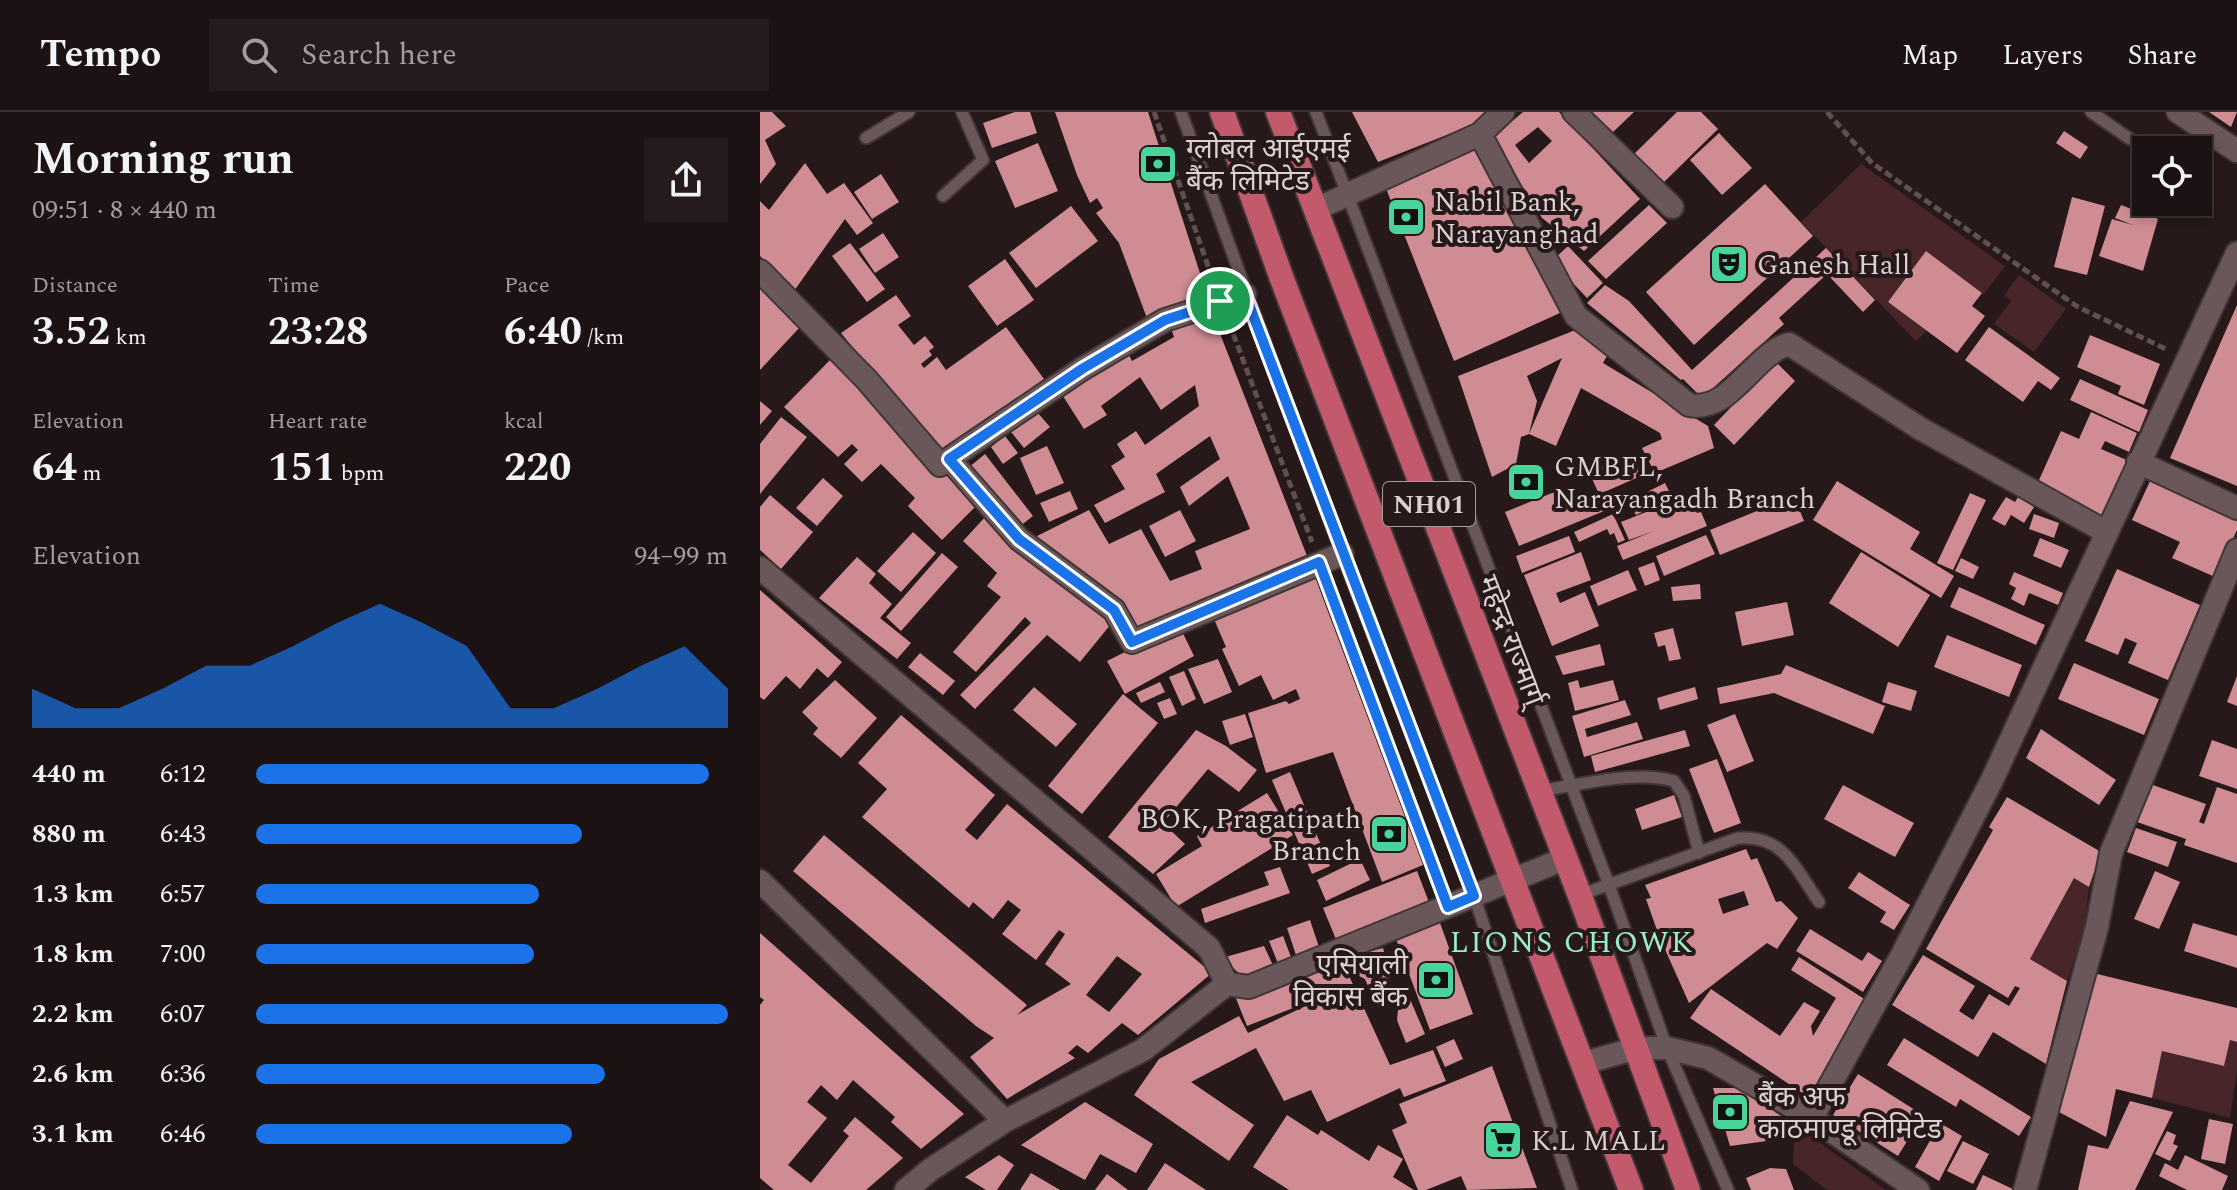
<!DOCTYPE html>
<meta charset="utf-8">
<style>
:root{--surface:#1d1213;--page:#251b1c;--text:#f1f3f6;--muted:#a09ea0;--line:#3b3233;--accent:#1a73e8}
body{margin:0;font-family:Spectral,"Noto Sans Devanagari",serif;background:var(--page);color:var(--text);height:100vh;display:flex;flex-direction:column;font-size:30px;white-space:nowrap}
*{box-sizing:border-box;margin:0}
p{font-size:26px;color:var(--muted)}
.icon{flex:none;width:44px;height:44px;fill:none;stroke:currentColor;stroke-width:2;stroke-linecap:round;stroke-linejoin:round}
.map{position:relative;flex:1;overflow:hidden}
.panel{display:flex;flex-direction:column;background:var(--surface);width:760px}
.panel>*{flex:none}
.tools{position:absolute;left:1372px;top:24px;display:grid;gap:16px}
.tools a{display:grid;place-items:center;width:80px;height:80px;border-radius:0px;background:var(--surface);box-shadow:0 4px 12px #0003,0 0 0 2px var(--line);font-size:40px}
.pin{position:absolute;display:grid;place-items:center;width:68px;height:68px;color:#fff;margin:-34px;border:4px solid #fff;border-radius:50%;box-shadow:0 2px 8px #0007}
.round{display:grid;place-items:center;flex:none;width:84px;height:84px;border-radius:0px;background:var(--page)}
.summary{display:flex;align-items:center;justify-content:space-between;height:136px;padding:0 32px}
h1{font-size:44px;font-weight:700;line-height:60px}
.metrics{display:grid;grid-template-columns:repeat(3,1fr);gap:12px;height:136px;padding:8px 32px}
.metrics div{display:grid;align-content:center}
.metrics b{font-size:40px;font-weight:700}
.metrics small{font-size:22px;font-weight:400}
.metrics p{font-size:22px}
.chart{height:224px;padding:16px 32px}
.chart p{display:flex;justify-content:space-between}
.chart svg{width:100%;height:144px;margin-top:8px;fill:var(--accent);opacity:.7}
ul{padding:0 32px;list-style:none;font-size:26px}
li{display:grid;grid-template-columns:128px 96px 1fr;align-items:center;height:60px}
li i{height:20px;border-radius:10px;background:var(--accent)}
header{display:flex;align-items:center;gap:48px;box-sizing:border-box;height:112px;padding:0 40px;background:var(--surface);border-bottom:2px solid var(--line)}
header strong{font-size:38px}
nav{display:flex;gap:44px;margin-inline-start:auto;font-size:28px}
.search{width:560px;height:72px;background:var(--page);display:flex;align-items:center;gap:20px;box-sizing:border-box;padding:0 28px;border-radius:0px;color:var(--muted);font-size:30px}
main{display:flex;flex:1;min-height:0}
.map>svg:first-child{display:block}
</style>
<header>
<strong>Tempo</strong>
<div class="search"><svg class="icon" aria-label="search" viewBox="0 0 24 24"><circle cx="10" cy="10" r="6"/><path d="M15 15l6 6"/></svg>Search here</div>
<nav><a>Map</a><a>Layers</a><a>Share</a></nav>
</header>
<main>
<section class="panel">
<div class="summary"><div><h1>Morning run</h1><p>09:51 · 8 × 440 m</p></div><a class="round"><svg class="icon" aria-label="share" viewBox="0 0 24 24"><path d="M12 15V3M7 8l5-5 5 5M5 13v7h14v-7"/></svg></a></div>
<div class="metrics">
<div><p>Distance</p><b>3.52<small> km</small></b></div>
<div><p>Time</p><b>23:28</b></div>
<div><p>Pace</p><b>6:40<small> /km</small></b></div>
</div>
<div class="metrics">
<div><p>Elevation</p><b>64<small> m</small></b></div>
<div><p>Heart rate</p><b>151<small> bpm</small></b></div>
<div><p>kcal</p><b>220</b></div>
</div>
<div class="chart"><p><span>Elevation</span>94–99 m</p>
<svg viewBox="0 0 160 44" preserveAspectRatio="none"><path d="M0 44V32L10 38L20 38L30 32L40 25L50 25L60 19L70 12L80 6L90 12L100 19L110 38L120 38L130 32L140 25L150 19L160 32V44z"/></svg>
</div>
<ul>
<li><b>440 m</b>6:12<i style="width:96%"></i></li>
<li><b>880 m</b>6:43<i style="width:69%"></i></li>
<li><b>1.3 km</b>6:57<i style="width:60%"></i></li>
<li><b>1.8 km</b>7:00<i style="width:59%"></i></li>
<li><b>2.2 km</b>6:07<i style="width:100%"></i></li>
<li><b>2.6 km</b>6:36<i style="width:74%"></i></li>
<li><b>3.1 km</b>6:46<i style="width:67%"></i></li>
</ul>
</section>
<div class="map">
<svg width="1477" height="1078" viewBox="0 0 1477 1078">
<rect width="100%" height="100%" fill="#271819"/>
<!-- green -->
<path fill="#482529" d="M1101,52L1245,154L1224,182L1166,139L1128,190L1167,219L1156,229L1041,110Z
M1259,163L1306,197L1274,240L1234,212L1251,189L1244,183Z
M1314,766L1329,775L1324,820L1307,869L1270,847Z
M1470,928L1477,930V960L1470,1006L1392,986L1402,939L1464,954Z
M1035,1013L1126,1078H1067L1033,1052Z"/>
<!-- building -->
<path fill="#cf8d93" fill-rule="evenodd" d="M0,0H12L26,14L5,28L16,52L0,72Z
M255,0H270L277,21L232,36L223,11Z
M295,0H388L448,186L388,209L359,131L336,101L343,96L337,86L330,91L317,63Z
M592,0H731L717,11L618,50Z
M763,0H799L880,87L824,139L782,106L755,62L729,29ZM778,15L792,29L769,51L755,33Z
M831,0H874L852,21Z
M917,0H941L958,17L901,73L872,44Z
M1449,0H1477L1471,15Z
M1304,19L1328,35L1320,47L1296,31Z
M959,21L992,56L962,83L930,48Z
M1435,29L1449,38L1438,54V38H1428Z
M278,31L298,79L255,96L235,49Z
M716,34L800,201L694,249L625,74Z
M45,51L67,82L84,71L113,111L97,123L85,107L34,179L0,144V89L9,98Z
M121,62L139,90L112,107L94,80Z
M1005,72L1053,124L934,233L886,180Z
M1312,85L1345,94L1327,163L1294,155Z
M889,93L907,111L846,167L828,149Z
M1361,93L1398,107L1383,159L1339,144L1352,107L1373,113L1355,106Z
M311,94L338,129L276,176L249,141Z
M123,121L139,145L115,161L99,137Z
M90,131L125,177L107,190L72,144Z
M808,134L843,171L827,186L792,149Z
M1066,136L1115,188L1103,200L1067,162L1019,206L1024,212L942,286L923,267L921,268L827,191L845,173L869,189L932,258Z
M1166,139L1222,181L1212,194L1225,204L1197,241L1128,190Z
M245,147L274,188L237,214L208,174Z
M0,174L41,214L0,258Z
M136,183L151,204L138,213L154,233L165,224L174,235L169,239L172,243L161,252L164,256L177,245L186,258L246,215L284,267L256,287L257,289L179,341L81,221Z
M1477,193V374L1410,346Z
M450,196L549,449L374,523L360,492L275,425L329,398L349,432L381,417L410,469L442,457L435,439L490,417L468,364L429,394L420,375L460,347L450,324L396,362L405,380L345,411L334,393L365,377L351,354L365,345L357,332L376,319L385,333L439,294L435,273L401,298L380,265L341,294L347,303L324,317L301,281L367,239L372,249L414,225L409,211Z
M1229,215L1300,266L1291,278L1278,269L1263,290L1205,248Z
M813,219L826,221L851,237L843,251L948,314L954,336L895,361L882,336L902,327L900,321L821,276L796,334L769,322L802,246L767,264L777,289L769,322L761,325L756,352L732,365L698,264Z
M1330,223L1400,252L1384,293L1358,282L1361,274L1317,255Z
M70,248L218,392L182,428L148,394L155,386L121,352L102,370L84,352L98,338L92,332L78,345L24,295Z
M1015,249L1035,269L974,333L954,313Z
M1320,267L1388,298L1379,320L1310,288Z
M0,289L12,299L0,313Z
M277,300L290,315L264,336L251,320Z
M1331,300L1377,321L1369,340L1345,329L1341,337L1369,349L1343,408L1275,377L1301,319L1319,327Z
M21,305L47,325L0,382V332Z
M245,324L258,341L243,352L231,335Z
M287,334L304,371L276,383L260,346Z
M225,342L273,404L255,418L208,356Z
M871,342L881,364L842,381L849,397L759,434L745,400L812,373L820,390L839,382L829,360Z
M63,366L83,384L57,414L36,396Z
M1391,367L1477,405V418L1455,465L1412,446L1420,430L1372,408Z
M1077,369L1160,420L1150,437L1194,464L1181,486L1053,408Z
M905,371L912,385L876,403L869,389Z
M310,379L318,397L289,410L280,391Z
M1210,381L1226,388L1193,458L1177,451Z
M10,383L53,420L21,457L0,438V395Z
M929,383L937,401L941,400L947,414L863,448L857,434L894,419L869,428L861,410Z
M1034,384L1044,409L960,443L950,418Z
M1246,385L1255,390L1258,385L1274,395L1264,411L1251,403L1245,414L1232,407Z
M420,398L436,429L405,445L389,414Z
M853,402L865,428L858,431L854,421L850,423L847,417L819,430L814,420Z
M1274,402L1299,411L1294,426L1269,417Z
M226,404L351,512L320,550L287,523L215,597L200,583L271,511L265,505L216,560L193,540L241,485L227,474L237,461L203,429Z
M153,420L176,441L141,480L117,459Z
M946,423L955,442L904,464L896,444Z
M809,424L815,440L762,461L756,444Z
M1280,426L1309,438L1301,456L1273,444Z
M821,440L831,468L796,481L800,491L825,480L839,514L792,534L764,463Z
M1101,440L1170,483L1138,535L1069,491Z
M182,441L198,455L141,519L126,505Z
M97,445L116,462L109,471L132,492L120,506L151,531L137,547L59,486Z
M1201,446L1219,455L1213,467L1195,459Z
M894,450L900,468L885,474L878,456Z
M552,457L663,753L622,770L573,640L506,661L488,601L526,589L529,592L540,587L536,577L513,588L501,563L479,574L462,537L466,535L451,500Z
M1357,457L1440,493L1408,568L1368,551L1377,531L1365,526L1358,543L1325,529Z
M868,458L877,478L838,494L830,474Z
M1254,460L1303,481L1298,493L1269,481L1264,494L1251,487L1256,476L1249,472Z
M940,472L941,487L913,489L911,475Z
M1199,475L1285,513L1276,533L1190,495Z
M0,478L82,550L68,566L57,556L40,577L26,564L4,588L0,585Z
M1027,490L1034,523L982,534L975,500Z
M419,513L434,544L365,582L347,549Z
M913,516L921,547L909,549L905,533L898,535L894,521Z
M1187,523L1262,553L1249,585L1174,555Z
M840,532L845,553L803,563L795,544Z
M160,541L195,569L183,583L148,555Z
M458,547L472,580L444,592L428,557Z
M1314,551L1399,587L1384,623L1298,587Z
M1026,553L1125,594L1113,622L1014,581L960,592L957,576L1021,562Z
M424,559L436,587L422,594L409,565Z
M1477,564V594L1467,590Z
M75,568L117,606L81,646L53,622L58,616L42,600Z
M818,568L820,576L853,568L859,588L815,599L808,571Z
M400,570L405,580L381,591L376,581Z
M1128,570L1157,579L1151,599L1122,590Z
M274,575L317,612L296,635L253,598Z
M935,575L938,587L900,598L897,586Z
M363,582L398,611L322,702L288,674Z
M410,586L417,602L404,607L397,591Z
M865,588L871,603L825,617L827,625L877,610L883,627L824,645L812,604Z
M485,602L493,625L470,633L462,609Z
M975,602L994,649L967,660L947,613Z
M141,603L235,683L205,718L217,728L247,692L452,861L378,923L362,911L328,941L317,933L308,941L315,946L247,987L210,945L234,926L216,914L33,759L64,723L267,893L257,903L311,872L285,852L305,822L299,818L276,848L242,822L261,798L248,788L233,807L213,790L209,796L102,705L127,677L98,651ZM357,844L382,862L349,900L326,883Z
M1281,617L1356,668L1339,693L1266,646Z
M436,618L466,634L497,658L479,680L448,657L403,711L425,732L393,762L348,725Z
M925,618L930,634L835,660L831,644Z
M1452,628L1477,637V677L1439,664Z
M957,647L981,711L954,721L929,657Z
M530,660L570,754L552,762L512,668Z
M1390,672L1446,692L1439,710L1444,712L1457,675L1477,682V751L1424,733L1426,727L1377,710Z
M1083,673L1154,711L1135,745L1064,707Z
M507,681L533,723L416,795L396,762L442,734L437,724Z
M914,683L922,705L882,718L875,697Z
M1247,685L1341,740L1329,775L1314,766L1270,847L1307,869L1286,952L1233,920L1218,945L1132,893L1163,843L1215,874L1199,899L1213,908L1229,882L1249,894L1260,876L1255,874L1248,886L1166,837L1233,718L1229,715Z
M1376,716L1417,730L1408,755L1367,740Z
M986,737L991,748L997,746L1016,790L1021,789L1038,806L1017,837L1007,831L929,891L899,824L886,787L891,786L885,773ZM984,779L989,793L963,802L958,787Z
M600,747L610,768L566,789L557,768Z
M520,755L530,781L445,811L441,797L509,773L504,760Z
M657,759L672,798L578,832L563,796Z
M1395,759L1420,770L1399,817L1374,807Z
M1099,760L1150,793L1134,818L1120,810L1126,800L1088,776Z
M550,808L562,844L539,852L527,816Z
M680,811L713,902L670,918L636,827Z
M1433,811L1477,824V856L1424,839Z
M1050,817L1102,849L1108,840L1122,849L1103,880L1036,839Z
M0,821L204,1002L161,1037L131,1010L135,1005L93,968L77,988L61,973L47,990L67,1006L28,1053L51,1071L89,1024L83,1019L95,1005L143,1046L106,1078H14L0,1066V893L4,888L0,885Z
M523,824L534,853L521,859L509,829Z
M504,834L517,862L492,873L462,846Z
M623,836L629,858L628,870L634,885L616,893L605,867L599,864L593,844Z
M579,842L630,953L673,938L686,969L644,985L640,976L567,1010L551,978L524,989L496,936L431,970L494,1013L469,1049L374,983L399,947L479,904L488,921L582,877L487,914L475,884Z
M1039,845L1109,890L1050,986L930,906L951,877L1020,924L1044,890L1060,899L1051,914L1053,924L1076,886L1031,858Z
M1333,861L1477,896V930L1470,928L1464,954L1402,939L1392,986L1356,977L1346,1025L1299,1000Z
M649,885L665,922L646,931L637,908L639,888Z
M1144,926L1271,1005L1259,1024L1200,987L1196,995L1127,953Z
M694,927L703,947L685,955L676,935Z
M732,954L777,1076L707,1078L701,1064L666,1078H658L632,1018L647,1011L639,992Z
M1098,962L1163,1003L1138,1044L1073,1003Z
M953,976H978L1035,1013L1036,1025L970,1034Z
M1370,989L1413,1000L1375,1078H1318L1328,1033L1348,1037Z
M325,990L393,1032L376,1061L340,1042L325,1068L261,1033Z
M527,1003L558,1023L561,1018L609,1049L618,1033L643,1047L633,1065L654,1078H529L493,1055Z
M1449,1007L1473,1012L1465,1052L1441,1047Z
M1180,1011L1202,1024L1179,1069L1155,1055Z
M1407,1019L1416,1023L1413,1032L1418,1034L1410,1049L1395,1042Z
M1203,1029L1229,1042L1213,1072L1187,1059Z
M239,1043L254,1053L237,1078H226L205,1065Z
M1425,1043L1468,1064L1462,1078H1427L1399,1064L1405,1051L1418,1058Z
M405,1051L446,1078H387Z
M1010,1056L1026,1057L1034,1078H991L986,1066Z
M271,1061L300,1078H260Z
M347,1062L368,1078H335Z
M1223,1063L1255,1078H1216Z"/>
<g fill="none" stroke-linecap="round" stroke-linejoin="round">
<!-- service casing -->
<g stroke="#403536" stroke-width="15">
<path id="service" d="M421,0L582,442L714,784L812,1078
M556,0L849,773L907,936L968,1078
M1331,0L1370,27
M106,26L149,0
M183,84L223,48L202,0
M778,679C822,673 872,658 914,669L924,684L939,741
M820,783L978,726C1024,723 1035,756 1059,790"/>
</g>
<!-- minor casing -->
<g stroke="#403536" stroke-width="26">
<path id="minor" d="M814,0L912,95
M1418,0L1477,39
M720,22L816,204L929,293C971,301 993,242 1029,232L1161,317L1346,420
M556,97L720,22L743,0
M0,159L106,267L180,353L322,257L405,208L485,182
M189,347L259,427L354,498L372,530L582,442
M1378,350L1477,396
M0,456L449,836L467,872
M0,769L245,1009
M467,872L489,875L804,747
M824,951L877,936H907L948,946L1052,1006L1158,1078
M1052,1006L1142,843L1232,668L1477,141
M146,1078L170,1058L245,1009L383,938L467,872
M1265,1078L1337,815L1351,741L1477,438"/>
</g>
<!-- trunk casing -->
<g stroke="#403536" stroke-width="28">
<path id="trunk" d="M462,0L522,167L871,1078
M518,0L820,784L928,1078"/>
</g>
<!-- path -->
<path stroke="#5f5152" stroke-width="5" stroke-dasharray="8 4" stroke-linecap="butt" d="M394,0L453,168
M1067,0L1112,51L1318,195L1408,238
M469,211L552,430
M568,473L679,771"/>
<!-- service -->
<use href="#service" stroke="#695759" stroke-width="11"/>
<!-- minor -->
<use href="#minor" stroke="#695759" stroke-width="22"/>
<!-- trunk -->
<use href="#trunk" stroke="#c25a6c" stroke-width="24"/>
</g>
<g fill="none" stroke-linecap="round" stroke-linejoin="round">
<!-- route casing -->
<g stroke="#fff" stroke-width="16">
<path id="route" d="M485,182L714,784L688,795L559,450L372,530L354,498L259,427L189,347L322,257L405,208Z"/>
</g>
<!-- route -->
<use href="#route" stroke="#1a73e8" stroke-width="10"/>
</g>
<!-- icons -->
<defs>
<g id="bank-square" transform="scale(2)"><rect x="-9" y="-9" width="18" height="18" rx="4" fill="#4ad49c" stroke="#271819"/><path d="M-6-4H6V4H-6ZM0-2.3a2.3 2.3 0 1 0 0 4.6a2.3 2.3 0 1 0 0-4.6Z" fill="#111"/></g>
<g id="theatre-square" transform="scale(2)"><rect x="-9" y="-9" width="18" height="18" rx="4" fill="#4ad49c" stroke="#271819"/><path d="M-5-5.5Q0-4 5-5.5V0Q5 5 0 6Q-5 5-5 0ZM-3.3-2.5H-1v1.5H-3.3ZM1-2.5H3.3v1.5H1ZM-2.8 1Q0 5.5 2.8 1Z" fill="#111"/></g>
<g id="supermarket-square" transform="scale(2)"><rect x="-9" y="-9" width="18" height="18" rx="4" fill="#4ad49c" stroke="#271819"/><path d="M-6-5.5h2.5l.6 2H6L4.5 2H-2.5L-4.4-4H-6ZM-1.5 3.2a1.3 1.3 0 1 0 .1 0ZM3 3.2a1.3 1.3 0 1 0 .1 0Z" fill="#111"/></g>
</defs>
<g fill-rule="evenodd">
<use href="#bank-square" x="398" y="52"/>
<use href="#bank-square" x="646" y="105"/>
<use href="#theatre-square" x="969" y="152"/>
<use href="#bank-square" x="766" y="370"/>
<use href="#bank-square" x="629" y="722"/>
<use href="#bank-square" x="676" y="868"/>
<use href="#bank-square" x="970" y="1000"/>
<use href="#supermarket-square" x="743" y="1028"/>
</g>
<g text-anchor="middle" stroke-width="8" stroke-linejoin="round" paint-order="stroke">
<!-- shield labels -->
<rect fill="#271819" stroke="#a69a9a" stroke-width="2" x="623" y="370" width="92" height="44" rx="6"/>
<g font-size="26" font-weight="bold" fill="#dcd1d2">
<text x="669" y="401">NH01</text>
</g>
<!-- poi labels -->
<g font-size="28" fill="#dcd1d2" stroke="#271819" text-anchor="start">
<text x="426" y="46">ग्लोबल आईएमई<tspan x="426" dy="32">बैंक लिमिटेड</tspan></text>
<text x="674" y="99">Nabil Bank,<tspan x="674" dy="32">Narayanghad</tspan></text>
<text x="997" y="162">Ganesh Hall</text>
<text x="794" y="364">GMBFL,<tspan x="794" dy="32">Narayangadh Branch</tspan></text>
<text x="601" y="716" text-anchor="end">BOK, Pragatipath<tspan x="601" dy="32">Branch</tspan></text>
<text x="648" y="862" text-anchor="end">एसियाली<tspan x="648" dy="32">विकास बैंक</tspan></text>
<text x="998" y="994">बैंक अफ<tspan x="998" dy="32">काठमाण्डू लिमिटेड</tspan></text>
<text x="771" y="1038">K.L MALL</text>
</g>
<!-- street labels -->
<g font-size="28" fill="#dcd1d2" stroke="#271819">
<text transform="translate(752 528) rotate(69)" y="10">महेन्द्र राज्मार्ग्</text>
</g>
<!-- neighbourhood labels -->
<g font-size="30" letter-spacing="2" fill="#9aeec6" stroke="#271819">
<text x="812" y="840">LIONS CHOWK</text>
</g>
</g>
</svg>
<div class="tools">
<a><svg class="icon" aria-label="locate" viewBox="0 0 24 24"><circle cx="12" cy="12" r="6"/><path d="M12 2v4M12 18v4M2 12h4M18 12h4"/></svg></a>
</div>
<div class="pin" style="left:460px;top:189px;background:#1e9e55"><svg class="icon" aria-label="arrive" viewBox="0 0 24 24"><path d="M6 21V4h12l-3 4 3 4H6"/></svg></div>
</div>
</main>
